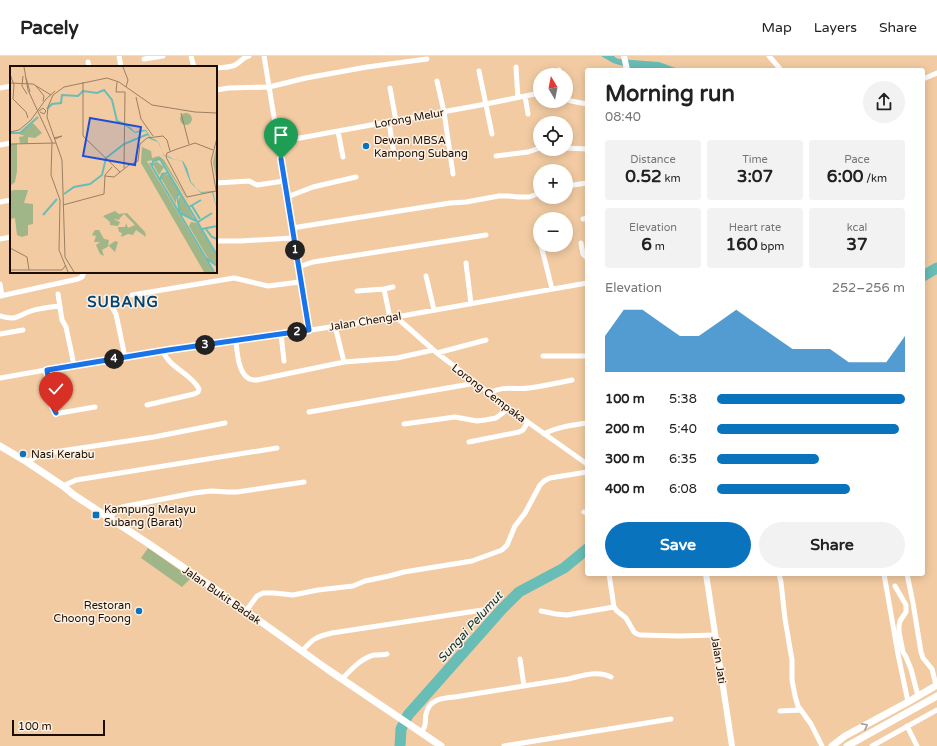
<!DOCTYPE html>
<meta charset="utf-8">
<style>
:root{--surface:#fff;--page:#f2f2f2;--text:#222;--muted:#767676;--line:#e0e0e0;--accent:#0a73be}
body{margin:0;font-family:"Varela Round",sans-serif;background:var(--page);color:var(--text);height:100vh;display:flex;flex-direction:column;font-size:15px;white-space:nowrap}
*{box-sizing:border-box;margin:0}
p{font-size:13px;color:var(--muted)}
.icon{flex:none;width:22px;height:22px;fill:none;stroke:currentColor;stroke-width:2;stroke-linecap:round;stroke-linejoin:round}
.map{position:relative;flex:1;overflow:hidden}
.drawer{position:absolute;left:585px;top:12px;width:340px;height:508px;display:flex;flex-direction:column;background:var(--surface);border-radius:4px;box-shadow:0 2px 10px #0003}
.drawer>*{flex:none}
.needle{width:26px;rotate:350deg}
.buttons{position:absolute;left:533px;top:12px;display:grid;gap:8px}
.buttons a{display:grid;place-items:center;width:40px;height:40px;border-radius:50%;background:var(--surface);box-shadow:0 2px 10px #0003;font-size:20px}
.scale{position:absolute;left:12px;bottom:10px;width:93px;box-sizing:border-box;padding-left:4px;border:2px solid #1b0e01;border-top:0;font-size:11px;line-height:14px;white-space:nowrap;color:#1b0e01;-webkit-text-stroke:3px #fdf1e5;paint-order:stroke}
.pin{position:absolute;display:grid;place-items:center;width:34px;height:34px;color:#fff;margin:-41px -17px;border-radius:50% 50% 50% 0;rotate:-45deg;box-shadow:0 0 4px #0007}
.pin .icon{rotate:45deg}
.km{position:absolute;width:20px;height:20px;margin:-10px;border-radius:50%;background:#222;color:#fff;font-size:11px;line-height:20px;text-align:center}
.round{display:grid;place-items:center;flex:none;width:42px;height:42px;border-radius:21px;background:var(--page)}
.overview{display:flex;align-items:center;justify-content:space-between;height:68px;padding:0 20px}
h1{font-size:22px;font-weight:700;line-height:30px}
.stats{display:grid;grid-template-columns:repeat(3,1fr);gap:6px;height:68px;padding:4px 20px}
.stats div{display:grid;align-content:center;border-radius:4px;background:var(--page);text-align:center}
.stats b{font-size:17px;font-weight:700}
.stats small{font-size:11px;font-weight:400}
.stats p{font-size:11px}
.chart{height:112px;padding:8px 20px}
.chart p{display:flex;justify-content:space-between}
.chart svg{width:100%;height:72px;margin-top:4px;fill:var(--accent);opacity:.7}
.cta{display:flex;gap:8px;margin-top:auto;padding:8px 20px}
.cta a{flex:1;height:46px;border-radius:24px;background:var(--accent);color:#fff;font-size:16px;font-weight:700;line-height:46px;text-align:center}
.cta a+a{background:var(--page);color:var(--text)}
ul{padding:0 20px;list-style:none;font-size:13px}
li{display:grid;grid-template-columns:64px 48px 1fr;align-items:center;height:30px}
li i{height:10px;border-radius:5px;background:var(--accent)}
header{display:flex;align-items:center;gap:24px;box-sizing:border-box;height:56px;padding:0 20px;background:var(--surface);border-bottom:1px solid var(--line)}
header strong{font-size:19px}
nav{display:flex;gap:22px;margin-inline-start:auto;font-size:14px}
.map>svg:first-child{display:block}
</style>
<header>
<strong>Pacely</strong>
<nav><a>Map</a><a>Layers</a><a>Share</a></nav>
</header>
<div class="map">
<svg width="937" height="690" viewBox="0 0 937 690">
<rect width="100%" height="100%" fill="#f2cba2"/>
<!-- green -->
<path fill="#a0b588" d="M148,492L191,522L182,531L141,502Z"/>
<!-- water -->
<path fill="#68bdb6" d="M601,0H614L616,2L619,3L659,6L681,14L633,13L613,7Z"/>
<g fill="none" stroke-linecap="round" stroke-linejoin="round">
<!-- river -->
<path stroke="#68bdb6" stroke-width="11" d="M923,220L937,212
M400,690L401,673L408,659L501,554L519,536L564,512L587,493"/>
<!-- minor -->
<path stroke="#fff" stroke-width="5" d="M119,0L121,11
M191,0L194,11
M264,0L309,274
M769,0L781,14
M144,3L163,0
M88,6L89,11
M516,11L517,28L518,41
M216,12C222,11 230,12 235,9C241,6 243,1 249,0
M559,14V19
M479,15L492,78
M923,23L937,17
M437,25L444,56L453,118
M0,32L11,30
M390,32L396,65
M216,34L229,32L269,31L306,22L367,11L427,3
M525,40L528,58
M566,43L571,45L587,48
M389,66L394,98
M338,75L343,101
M278,86L486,48L540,37
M0,89L11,87
M566,92L587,93
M496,100L528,96L540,92
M216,127L249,125L257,129L284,125
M566,130L587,127
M287,141L313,131L356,121
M0,146L11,144
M583,163L587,162
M292,172L450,147L466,146L499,140H508L518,141H529L540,137
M0,183L11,181
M216,185H240L293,182
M581,187L583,198L587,202
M541,189L552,233
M466,207L471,248
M298,211L313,206L486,179
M426,220L434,254
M0,228L2,240
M384,233L390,262
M357,235L384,233L393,231
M58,238L62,264L66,271L74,309
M132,239L234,222L268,230L300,226
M0,240L78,223L82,221L84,216
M106,241L116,258L125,301
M0,260C17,265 16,260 31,255C40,252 51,251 60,250
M396,261L437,297L522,362L587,408
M335,270L344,306
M0,278L23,274
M281,278L284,305
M236,285C237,295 238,316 248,322C250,324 254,324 257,324L344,306L397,302L433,294
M437,297L486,284
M543,300H587
M47,314L53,351L56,357H60L95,351
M0,322L74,309L168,294L291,277L396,261L587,227
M490,337C503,329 515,334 529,332C544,330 558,327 572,324
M147,349L194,338L198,336L199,333C191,317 169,312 163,295
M309,356L476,327
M404,368L455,361L477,365L485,364L496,362L509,352
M544,378C557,371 572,369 587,367
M469,386L519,376L523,374L528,366
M27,406L41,398L154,381L225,367
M63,430L76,424L277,392
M584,456L587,457
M110,462L116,454L119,452L122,451L194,437L211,435L228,436H237L304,426
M609,518L614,551L617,555L626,562L634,576L637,578L640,579L679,580L715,579
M779,518L781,526L785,563L792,604V624L795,640L798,650L811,668L822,690
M884,518L898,598L908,646
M907,518L913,547L921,596L923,602L932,613L936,629
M895,530L906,549V556L900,565L899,570V576L903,596L906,601L911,613L918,640
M246,555L257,540L263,537H274L293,539L318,534L353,530L365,525L389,520L404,516L472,505L502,494L507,489L515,470L525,457L540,429L544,425L550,422L587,416
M541,555L556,558L567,559L614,551
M302,595C313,583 315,581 332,577L489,553
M520,603L524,630
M342,623C351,614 361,602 374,599C378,599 383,599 387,598
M780,655L801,654
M907,670L917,690
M421,677C423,674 425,671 425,668C426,664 425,661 426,658C429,643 443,642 455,641L568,623C582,620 598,614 611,621
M504,690L671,663
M872,690L937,654"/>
<!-- tertiary -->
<path stroke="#fff" stroke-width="6" d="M624,0L627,14
M706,518L732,690"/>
<!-- secondary -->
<path stroke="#fff" stroke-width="7" d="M0,390L27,406L63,430L74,439L146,486L218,535L327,613L441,690
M832,690L845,680L908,646L937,629
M847,690L937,640"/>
</g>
<!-- one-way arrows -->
<defs><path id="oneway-chevron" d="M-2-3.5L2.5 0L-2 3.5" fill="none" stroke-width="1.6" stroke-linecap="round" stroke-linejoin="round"/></defs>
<use stroke="#a49f99" href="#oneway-chevron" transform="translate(865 670) rotate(-28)"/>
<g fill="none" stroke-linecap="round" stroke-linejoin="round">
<!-- route casing -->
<g stroke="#fff" stroke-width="8">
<path id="route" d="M56,357L53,351L47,314L168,294L309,274L281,103"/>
</g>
<!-- route -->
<use href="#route" stroke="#1a73e8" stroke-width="5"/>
</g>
<!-- markers -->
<g fill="#0a73be" stroke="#fdf1e5" stroke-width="1.5">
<circle cx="366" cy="90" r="4"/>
<circle cx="23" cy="398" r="4"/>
<rect x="92" y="455" width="8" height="8" rx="2"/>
<circle cx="139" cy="555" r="4"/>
</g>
<g text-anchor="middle" stroke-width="3" stroke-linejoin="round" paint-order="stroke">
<!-- street labels -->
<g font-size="11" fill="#1b0e01" stroke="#fdf1e5">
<text transform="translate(409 62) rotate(-10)" y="4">Lorong Melur</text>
<text transform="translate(365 265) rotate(-9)" y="4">Jalan Chengal</text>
<text transform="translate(489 337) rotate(37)" y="4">Lorong Cempaka</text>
<text transform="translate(222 539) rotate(35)" y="4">Jalan Bukit Badak</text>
<text transform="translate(719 604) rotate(81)" y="4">Jalan Jati</text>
</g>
<!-- poi labels -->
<g font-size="11" fill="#1b0e01" stroke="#fdf1e5" text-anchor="start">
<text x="374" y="88">Dewan MBSA<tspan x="374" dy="13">Kampong Subang</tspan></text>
<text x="31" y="402">Nasi Kerabu</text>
<text x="104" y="457">Kampung Melayu<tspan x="104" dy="13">Subang (Barat)</tspan></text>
<text x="131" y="553" text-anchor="end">Restoran<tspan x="131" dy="13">Choong Foong</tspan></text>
</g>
<!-- water labels -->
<g font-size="12" font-style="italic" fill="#05302d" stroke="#fdf1e5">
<text transform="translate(470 571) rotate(-48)" y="4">Sungai Pelumut</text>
</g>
<!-- district labels -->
<g font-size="15" font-weight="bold" letter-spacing="1" fill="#034473" stroke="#fdf1e5">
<text x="123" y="251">SUBANG</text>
</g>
</g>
<!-- overview -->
<g transform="translate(10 10)">
<rect width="207" height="207" fill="#f2cba2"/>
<path d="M170 53a6 6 0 1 1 12 0a6 6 0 1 1-12 0ZM23,57L32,67L25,72L18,71V77H10L9,71L15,70L9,68ZM0,78H7V105L5,116L0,120ZM207,78V117L203,96ZM132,81L141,85L142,92L149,90L154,94L181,139L151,93L137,95L203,206H194L131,97ZM146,95L154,101L149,109L143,98ZM153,108L159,109L170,127L166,130V138L151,112ZM4,124H18L14,137L23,138V158L18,159V169L12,171L7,169L5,152L0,153V125ZM170,129L172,131L184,153L171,147L168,137ZM105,145L109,148L117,147L135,166L136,171L126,164L123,169L118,168L111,171L112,167L109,166L108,161H115L116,157L118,162L125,159L114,148L109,153L110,154L103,153L110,156L108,160L100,159V156L93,150ZM181,156L187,157L207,190V199L199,194L179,160ZM85,164H89L94,173L99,174L98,180L105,175L108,176L105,186L99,180L92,184L94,190L90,188L86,179L90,176H84L86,170L82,169Z" fill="#a0b588"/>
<path d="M113,58L120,61L125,66L132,64H136L141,72L146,74L149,77L154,90H158L163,93L173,95L177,102L181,116L184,119L186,122L191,126L203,125L207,144L202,126L191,127L180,116L172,95L162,93L154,89L148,76L140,73L136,65L125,67Z" fill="#68bdb6"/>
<path fill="none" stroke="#68bdb6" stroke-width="2" d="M37,43L42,38L51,37L52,29L68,30L73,25L87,27L94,24L102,34L107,55L116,59M1,67H10L28,51M140,97L204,206M142,101L143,95L150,93L207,189M150,114L152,108L158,107M54,128L64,121L80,118L92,109L96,92L114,78L138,68M182,140L190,153M179,141L191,134M170,147L186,155M170,148L167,130L170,128M33,149L47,133M188,156L202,147M195,162L202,171L207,173M192,163L207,160M196,192L207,200"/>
<path fill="none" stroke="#9c7f62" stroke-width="1" d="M14,1L18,24L42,76L41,109L50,134L49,184L58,206M113,1L118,14L116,21M0,8L4,19L3,33L16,46L18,52M13,10L12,20L17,28M16,12L20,26M73,16V70L110,106M107,16L106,26H115L114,102M0,17L23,18L41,29M26,20L34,30L33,35M126,31L131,53L143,70M29,45L33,42L36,45L34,48L30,46M171,47L179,78M0,66L9,64L21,54L36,33L45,25M44,72L52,70L45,73M207,72L201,95L207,130M0,78L46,77M167,83L157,87L156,91L177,131L206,125M167,83L185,77L203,84M95,110L104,111L119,99L128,95L130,78L137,72L153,70L157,74L160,85M53,139L94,128L95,109L102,101M0,182L17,191L19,204M0,204H52L56,199M64,206L55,191L52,94L37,51L38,41L43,29L54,21L97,12L109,16L142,39L185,46L207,47"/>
<path fill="#1d4ed8" fill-opacity="0.15" stroke="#1d4ed8" stroke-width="2" d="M80,52L131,61L125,99L73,90Z"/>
<rect width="207" height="207" fill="none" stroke="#1b0e01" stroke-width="2"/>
</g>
</svg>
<div class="buttons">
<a><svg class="needle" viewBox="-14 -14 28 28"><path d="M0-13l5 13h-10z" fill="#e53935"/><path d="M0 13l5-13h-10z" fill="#767676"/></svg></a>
<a><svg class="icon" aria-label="locate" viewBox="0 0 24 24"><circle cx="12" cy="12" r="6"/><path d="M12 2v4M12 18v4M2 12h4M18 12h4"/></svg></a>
<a>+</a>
<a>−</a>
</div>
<div class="scale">100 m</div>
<div class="pin" style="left:281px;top:103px;background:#1e9e55"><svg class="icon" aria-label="arrive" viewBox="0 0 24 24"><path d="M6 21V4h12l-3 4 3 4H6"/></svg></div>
<div class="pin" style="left:56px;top:357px;background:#d93025"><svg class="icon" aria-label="check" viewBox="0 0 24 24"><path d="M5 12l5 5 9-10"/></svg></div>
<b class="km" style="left:295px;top:194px">1</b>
<b class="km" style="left:297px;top:276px">2</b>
<b class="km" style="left:205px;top:289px">3</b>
<b class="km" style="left:114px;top:303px">4</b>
<section class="drawer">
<div class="overview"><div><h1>Morning run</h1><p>08:40</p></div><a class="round"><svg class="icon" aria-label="share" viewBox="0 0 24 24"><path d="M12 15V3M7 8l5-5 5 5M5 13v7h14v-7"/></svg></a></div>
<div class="stats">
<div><p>Distance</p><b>0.52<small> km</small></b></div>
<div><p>Time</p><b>3:07</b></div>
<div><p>Pace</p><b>6:00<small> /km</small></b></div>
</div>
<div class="stats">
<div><p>Elevation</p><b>6<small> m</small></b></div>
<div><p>Heart rate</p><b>160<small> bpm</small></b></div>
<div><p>kcal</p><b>37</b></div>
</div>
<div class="chart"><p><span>Elevation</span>252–256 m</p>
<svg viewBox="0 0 160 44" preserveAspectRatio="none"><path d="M0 44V22L10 6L20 6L30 14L40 22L50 22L60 14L70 6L80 14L90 22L100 30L110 30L120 30L130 38L140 38L150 38L160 22V44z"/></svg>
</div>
<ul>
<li><b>100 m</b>5:38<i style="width:100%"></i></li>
<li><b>200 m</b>5:40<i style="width:97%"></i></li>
<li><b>300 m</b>6:35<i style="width:54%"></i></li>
<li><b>400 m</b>6:08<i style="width:71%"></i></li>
</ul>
<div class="cta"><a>Save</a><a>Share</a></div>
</section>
</div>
